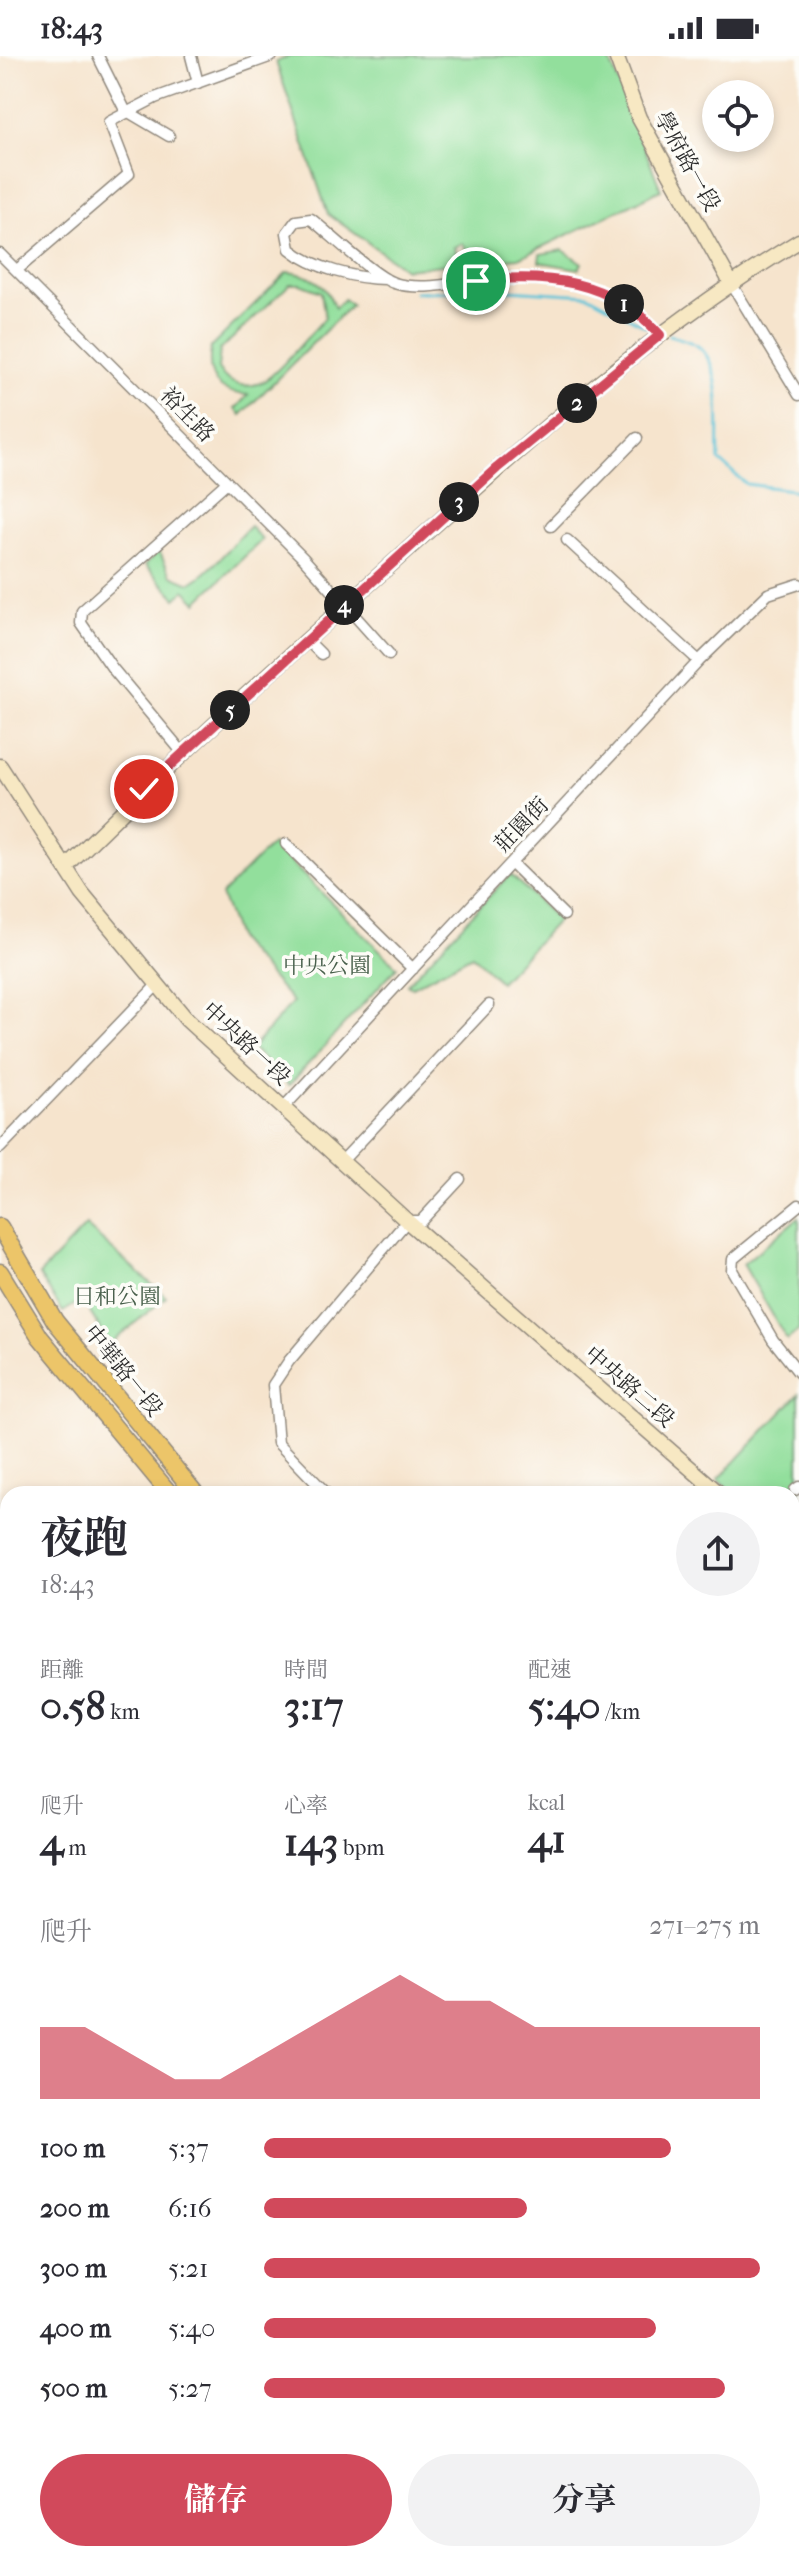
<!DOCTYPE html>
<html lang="zh-TW">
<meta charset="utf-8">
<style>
:root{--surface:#fff;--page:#f2f2f3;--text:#2b2b33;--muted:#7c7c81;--accent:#d1495b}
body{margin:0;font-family:"IM FELL French Canon","Noto Serif TC",serif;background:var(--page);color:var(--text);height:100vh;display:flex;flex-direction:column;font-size:30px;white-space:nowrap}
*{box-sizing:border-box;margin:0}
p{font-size:26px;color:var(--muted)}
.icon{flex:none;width:44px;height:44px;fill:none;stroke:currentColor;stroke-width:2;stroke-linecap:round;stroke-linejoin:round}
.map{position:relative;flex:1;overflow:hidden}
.drawer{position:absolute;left:0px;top:1430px;width:800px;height:1076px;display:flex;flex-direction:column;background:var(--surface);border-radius:24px 24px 0 0;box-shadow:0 4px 12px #0003}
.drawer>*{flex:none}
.fabs{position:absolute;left:702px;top:24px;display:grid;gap:16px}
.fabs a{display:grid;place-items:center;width:72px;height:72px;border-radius:50%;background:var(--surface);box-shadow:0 4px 12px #0003;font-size:40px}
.pin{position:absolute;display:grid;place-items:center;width:68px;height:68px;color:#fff;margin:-34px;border:4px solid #fff;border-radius:50%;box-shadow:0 2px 8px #0007}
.km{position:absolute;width:40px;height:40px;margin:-20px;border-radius:50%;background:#222;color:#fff;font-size:22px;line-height:40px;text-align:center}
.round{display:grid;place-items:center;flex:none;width:84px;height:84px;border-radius:42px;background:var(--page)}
.overview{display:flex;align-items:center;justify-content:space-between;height:136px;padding:0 40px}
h1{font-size:44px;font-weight:700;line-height:60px}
.stats{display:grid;grid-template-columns:repeat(3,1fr);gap:12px;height:136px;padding:8px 40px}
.stats div{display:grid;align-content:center}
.stats b{font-size:40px;font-weight:700}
.stats small{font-size:22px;font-weight:400}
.stats p{font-size:22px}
.chart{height:224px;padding:16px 40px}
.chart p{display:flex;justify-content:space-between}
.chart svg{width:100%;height:144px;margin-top:8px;fill:var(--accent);opacity:.7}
.action{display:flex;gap:16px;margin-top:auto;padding:16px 40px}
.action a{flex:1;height:92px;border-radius:48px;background:var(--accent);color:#fff;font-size:32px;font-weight:700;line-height:92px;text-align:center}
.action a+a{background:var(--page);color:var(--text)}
ul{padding:0 40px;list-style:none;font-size:26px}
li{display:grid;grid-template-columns:128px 96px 1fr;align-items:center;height:60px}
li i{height:20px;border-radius:10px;background:var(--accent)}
.status{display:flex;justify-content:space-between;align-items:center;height:56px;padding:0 40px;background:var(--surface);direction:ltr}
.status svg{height:22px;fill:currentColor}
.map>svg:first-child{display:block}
</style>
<div class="status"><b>18:43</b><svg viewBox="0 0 49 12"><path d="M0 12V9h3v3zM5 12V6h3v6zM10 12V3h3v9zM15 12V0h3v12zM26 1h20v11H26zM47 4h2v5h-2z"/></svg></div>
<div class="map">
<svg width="799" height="2506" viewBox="0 0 799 2506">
<rect width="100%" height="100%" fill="#fdfcf7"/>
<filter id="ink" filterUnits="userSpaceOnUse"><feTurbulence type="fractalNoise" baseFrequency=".0125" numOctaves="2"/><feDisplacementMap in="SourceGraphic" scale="16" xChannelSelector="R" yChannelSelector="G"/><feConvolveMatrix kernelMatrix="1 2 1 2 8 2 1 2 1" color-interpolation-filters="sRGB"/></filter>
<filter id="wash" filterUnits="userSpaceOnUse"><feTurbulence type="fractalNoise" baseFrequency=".006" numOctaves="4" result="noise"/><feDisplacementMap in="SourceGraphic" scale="32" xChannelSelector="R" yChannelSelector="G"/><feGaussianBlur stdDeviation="1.8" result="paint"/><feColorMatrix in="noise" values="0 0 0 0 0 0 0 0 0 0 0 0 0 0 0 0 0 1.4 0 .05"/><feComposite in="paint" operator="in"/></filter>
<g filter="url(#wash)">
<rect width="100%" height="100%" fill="#f6e4cd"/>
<!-- green -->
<path fill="#92df9c" stroke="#5e8564" stroke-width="2" fill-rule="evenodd" d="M290,0H608L661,134L519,202L472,206L463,187L454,191L461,207L405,213L328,158L276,6Z
M563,194L582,207L579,213L539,206L540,198Z
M287,216C313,218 326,229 335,252L344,243L351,249L241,359L235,353L248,339C217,337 206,323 211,291ZM290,228H300L321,236L325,262C311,276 277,319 262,326C246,334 227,328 218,313L220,294Z
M250,470L262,484L197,546L185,534L176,542L145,509L159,495L171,519L190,527C210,518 232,487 250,470Z
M272,788L397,911L289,1029L252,992L293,946L238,884L221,839Z
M510,818L558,864L500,926L472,899L412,931L407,928Z
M799,1161V1274L787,1284L743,1208Z
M86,1170L166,1241L110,1288L82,1244L63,1256L39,1219Z
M799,1338V1458L792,1464V1438H734L718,1424Z
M0,1770L8,1777V1970L0,1977Z
M8,2010V2498H490L496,2506H0V2012Z
M792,2193L799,2198V2261L792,2257Z"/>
<!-- water -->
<path fill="#5bc3d8" stroke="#437782" stroke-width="2" d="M0,2172L8,2181V2333L0,2344Z
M8,2407V2498H24L10,2506H0V2413Z
M353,2498H472L478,2506H344Z"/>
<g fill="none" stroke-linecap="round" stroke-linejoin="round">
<!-- stream -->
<path stroke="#5bc3d8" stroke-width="3" d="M415,236L509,234L588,239L647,271
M669,279C678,282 692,285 699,291C725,313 717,373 719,404L746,428L799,435
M792,2154L799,2158
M192,2506L193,2498"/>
</g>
</g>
<g filter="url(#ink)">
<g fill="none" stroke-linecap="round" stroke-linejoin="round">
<!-- street casing -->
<g stroke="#90887c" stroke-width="13">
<path id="street" d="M98,0L125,54L169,80
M191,0L198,27
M0,198L304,503L389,598
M17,214L129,118L109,66L155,42L272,0
M386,223C356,223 313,212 290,193L287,177L296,165L311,163C329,177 375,221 394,227C417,234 444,229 468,226C539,217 609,221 660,279
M731,227L799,339
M551,470L637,382
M567,484L699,605
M307,584L321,598
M183,697L113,613L81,567L82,555L226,427
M286,788L413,913
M511,807L564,859
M284,1051L699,605L768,538L799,528
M0,1092L157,929
M342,1105L489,949
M799,1149L733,1203L732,1214L773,1284L799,1317
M795,1434L799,1431
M327,1438L278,1387L273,1329L289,1305L407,1165H421L460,1123
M792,1473L799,1467
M792,1897L799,1893"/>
</g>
<!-- secondary casing -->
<g stroke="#90887c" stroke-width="17">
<path id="secondary" d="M616,0L639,62L731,227
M0,710L82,837L187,964L407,1165L720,1438
M66,811C172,705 283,605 395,505C522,390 651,274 799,185
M792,1499L799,1505
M792,1625L799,1620
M792,2442L799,2445
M792,2476L799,2478"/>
</g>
<!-- primary casing -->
<g stroke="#90887c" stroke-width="19">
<path id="primary" d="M0,1171L55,1265L196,1438
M0,1216L40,1281L170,1438
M792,2051L799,2056
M792,2081L799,2087"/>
</g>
<!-- highway casing -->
<g stroke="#90887c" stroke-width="21">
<path id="highway" d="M0,1694L8,1700
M792,2455L799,2457
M792,2497L799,2499
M672,2498L676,2506
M707,2498L712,2506"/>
</g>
<!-- street -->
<use href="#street" stroke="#fff" stroke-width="10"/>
<!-- secondary -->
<use href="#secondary" stroke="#f7e8c3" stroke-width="14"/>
<!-- primary -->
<use href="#primary" stroke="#ecc569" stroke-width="16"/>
<!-- highway -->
<use href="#highway" stroke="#ecc569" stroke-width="18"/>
<!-- highway-bridge casing -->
<g stroke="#90887c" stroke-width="21" stroke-linecap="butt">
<path id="highway-bridge" d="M0,1674L8,1681
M693,2498L698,2506
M726,2506L730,2498"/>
</g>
<!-- highway-bridge -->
<use href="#highway-bridge" stroke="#ecc569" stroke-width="18"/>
</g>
</g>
<g fill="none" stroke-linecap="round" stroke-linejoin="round" filter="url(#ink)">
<!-- route casing -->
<g stroke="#fff" stroke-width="16">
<path id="route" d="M144,733L497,412L660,279C612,223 545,217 476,225"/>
</g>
<!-- route -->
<use href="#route" stroke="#d1495b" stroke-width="10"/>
</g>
<g text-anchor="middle" stroke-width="7" stroke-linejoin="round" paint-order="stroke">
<!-- street labels -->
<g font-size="22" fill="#2b2b2b" stroke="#fdfcf7">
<text transform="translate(688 105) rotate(61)" y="8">學府路一段</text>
<text transform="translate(188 358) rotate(46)" y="8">裕生路</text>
<text transform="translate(521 768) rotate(-46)" y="8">莊園街</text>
<text transform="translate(247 987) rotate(43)" y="8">中央路一段</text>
<text transform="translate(124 1314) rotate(51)" y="8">中華路一段</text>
<text transform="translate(630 1330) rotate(41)" y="8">中央路二段</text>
</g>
<!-- park labels -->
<g font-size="22" fill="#4a614d" stroke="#fdfcf7">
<text x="327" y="917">中央公園</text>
<text x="117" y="1248">日和公園</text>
</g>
</g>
</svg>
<div class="fabs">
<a><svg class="icon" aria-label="locate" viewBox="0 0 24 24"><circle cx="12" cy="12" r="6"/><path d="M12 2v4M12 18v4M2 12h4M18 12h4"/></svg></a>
</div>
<div class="pin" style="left:476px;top:225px;background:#1e9e55"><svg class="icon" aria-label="arrive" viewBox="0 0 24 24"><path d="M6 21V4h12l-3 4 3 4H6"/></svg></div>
<div class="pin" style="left:144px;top:733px;background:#d93025"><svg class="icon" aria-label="check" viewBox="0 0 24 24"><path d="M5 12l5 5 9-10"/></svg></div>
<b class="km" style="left:624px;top:248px">1</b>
<b class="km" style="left:577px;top:347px">2</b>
<b class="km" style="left:459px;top:446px">3</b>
<b class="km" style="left:344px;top:549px">4</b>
<b class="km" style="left:230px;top:654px">5</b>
<section class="drawer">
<div class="overview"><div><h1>夜跑</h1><p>18:43</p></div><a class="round"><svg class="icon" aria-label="share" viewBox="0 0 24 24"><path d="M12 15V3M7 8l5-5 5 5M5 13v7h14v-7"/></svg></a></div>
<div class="stats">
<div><p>距離</p><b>0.58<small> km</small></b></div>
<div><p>時間</p><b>3:17</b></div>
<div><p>配速</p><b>5:40<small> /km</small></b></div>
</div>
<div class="stats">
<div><p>爬升</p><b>4<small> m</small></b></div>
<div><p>心率</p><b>143<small> bpm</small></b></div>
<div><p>kcal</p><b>41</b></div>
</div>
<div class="chart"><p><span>爬升</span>271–275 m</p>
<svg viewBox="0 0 160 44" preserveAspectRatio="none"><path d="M0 44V22L10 22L20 30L30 38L40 38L50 30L60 22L70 14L80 6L90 14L100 14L110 22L120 22L130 22L140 22L150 22L160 22V44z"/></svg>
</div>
<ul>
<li><b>100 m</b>5:37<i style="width:82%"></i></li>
<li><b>200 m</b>6:16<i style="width:53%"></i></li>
<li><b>300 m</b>5:21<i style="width:100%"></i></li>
<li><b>400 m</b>5:40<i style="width:79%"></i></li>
<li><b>500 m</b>5:27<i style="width:93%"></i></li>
</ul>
<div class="action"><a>儲存</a><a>分享</a></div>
</section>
</div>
